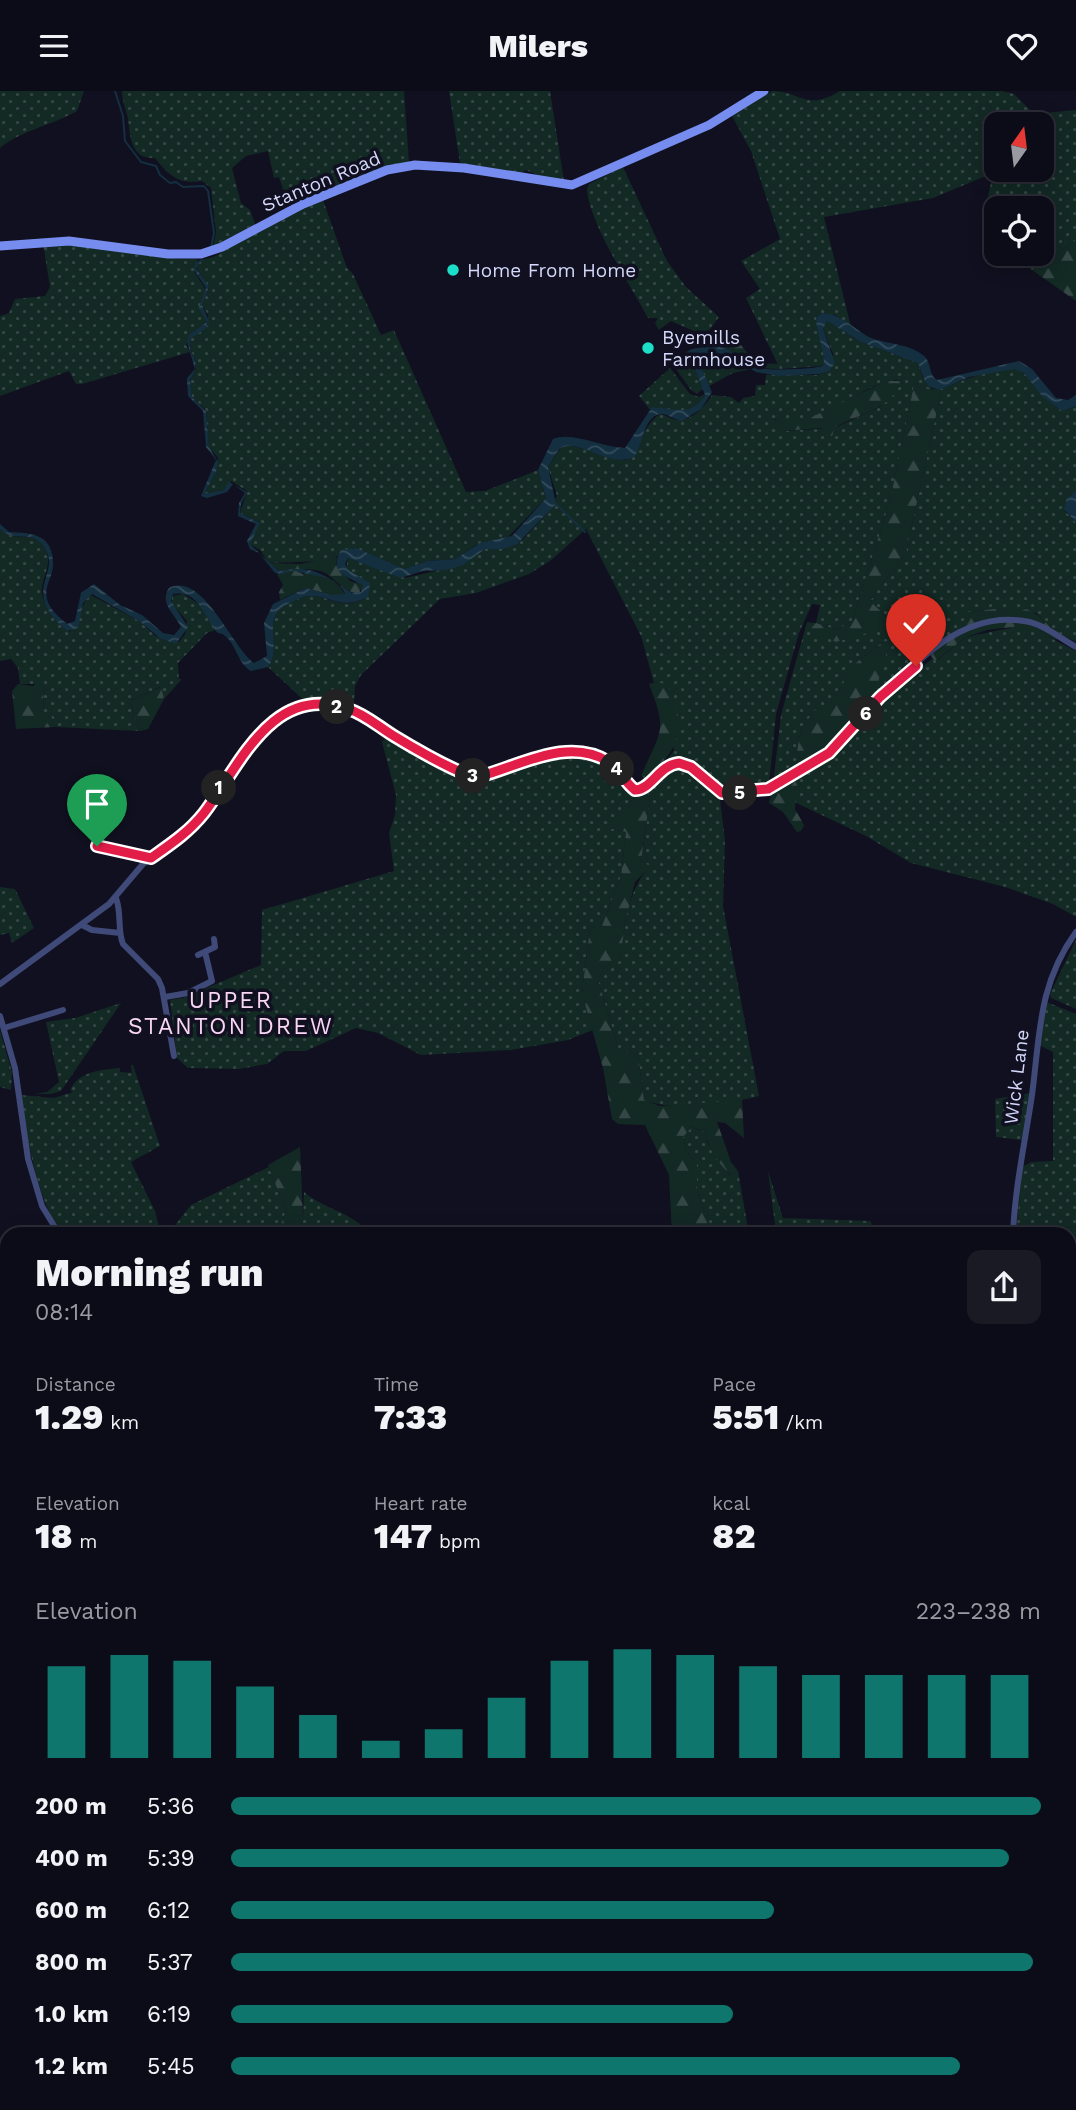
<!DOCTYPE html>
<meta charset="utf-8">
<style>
:root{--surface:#0c0c18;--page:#1a1a25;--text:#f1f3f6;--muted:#9a9ba2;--line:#2c2c37;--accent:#0f766e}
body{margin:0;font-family:"Work Sans",sans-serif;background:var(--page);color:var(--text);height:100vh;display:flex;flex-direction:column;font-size:26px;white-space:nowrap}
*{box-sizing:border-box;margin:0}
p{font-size:23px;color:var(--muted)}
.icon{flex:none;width:38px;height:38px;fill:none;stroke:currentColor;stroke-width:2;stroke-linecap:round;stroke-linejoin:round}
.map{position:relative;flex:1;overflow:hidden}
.drawer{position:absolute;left:0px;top:1136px;width:1076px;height:884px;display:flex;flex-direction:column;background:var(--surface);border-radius:21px 21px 0 0;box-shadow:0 4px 18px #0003,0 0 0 2px var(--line)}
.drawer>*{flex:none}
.needle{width:46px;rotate:14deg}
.fabs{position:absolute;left:984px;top:21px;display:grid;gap:14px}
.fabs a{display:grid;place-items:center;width:70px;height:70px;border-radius:14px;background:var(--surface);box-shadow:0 4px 18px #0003,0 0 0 2px var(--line);font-size:35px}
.pin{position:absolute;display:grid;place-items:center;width:60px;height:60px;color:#fff;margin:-72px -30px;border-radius:50% 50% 50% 0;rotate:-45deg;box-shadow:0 0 7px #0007}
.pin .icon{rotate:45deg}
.km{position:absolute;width:35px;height:35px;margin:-18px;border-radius:50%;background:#222;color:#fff;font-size:19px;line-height:35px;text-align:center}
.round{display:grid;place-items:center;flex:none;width:74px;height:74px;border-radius:14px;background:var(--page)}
.summary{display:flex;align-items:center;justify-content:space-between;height:119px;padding:0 35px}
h1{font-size:38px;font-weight:800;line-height:52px}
.metrics{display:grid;grid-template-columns:repeat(3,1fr);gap:10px;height:119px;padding:7px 35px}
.metrics div{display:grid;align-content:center}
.metrics b{font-size:35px;font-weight:800}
.metrics small{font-size:19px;font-weight:400}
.metrics p{font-size:19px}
.chart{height:196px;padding:14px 35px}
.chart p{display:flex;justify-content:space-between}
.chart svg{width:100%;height:126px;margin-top:7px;stroke:var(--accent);stroke-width:6}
ul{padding:0 35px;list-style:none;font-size:23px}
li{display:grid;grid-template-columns:112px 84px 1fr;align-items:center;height:52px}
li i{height:18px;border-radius:9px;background:var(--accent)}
header{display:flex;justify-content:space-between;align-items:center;height:91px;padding:0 35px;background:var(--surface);font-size:32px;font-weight:800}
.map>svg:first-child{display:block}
</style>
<header><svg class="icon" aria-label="menu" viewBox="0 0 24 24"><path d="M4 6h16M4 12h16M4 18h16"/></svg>Milers<svg class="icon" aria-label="heart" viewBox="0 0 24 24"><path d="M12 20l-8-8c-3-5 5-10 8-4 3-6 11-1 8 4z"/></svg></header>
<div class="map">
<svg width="1076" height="2019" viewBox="0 0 1076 2019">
<defs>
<pattern id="grass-dots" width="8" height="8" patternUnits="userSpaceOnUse" patternTransform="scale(1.75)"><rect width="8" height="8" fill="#132924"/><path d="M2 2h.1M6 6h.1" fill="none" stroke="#344745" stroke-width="1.8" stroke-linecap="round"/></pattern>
<pattern id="forest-firs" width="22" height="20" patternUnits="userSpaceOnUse" patternTransform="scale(1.75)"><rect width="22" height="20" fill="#132924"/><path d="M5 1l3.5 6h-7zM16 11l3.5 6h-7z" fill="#344745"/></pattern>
<pattern id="water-waves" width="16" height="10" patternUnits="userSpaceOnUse" patternTransform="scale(1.75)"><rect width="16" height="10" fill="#132f40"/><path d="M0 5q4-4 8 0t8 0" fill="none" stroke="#344c5c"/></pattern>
</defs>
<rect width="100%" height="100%" fill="#101020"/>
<!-- grass -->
<path fill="url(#grass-dots)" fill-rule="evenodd" d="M0,0H84L77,20C53,34 22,39 0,57Z
M122,0H404L409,72L289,116L279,86L274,87L268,60L246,65L232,77L241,112L250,119L255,133L213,156L216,142L211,97L202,90C179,94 168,84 155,67C131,69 130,45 128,28C126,18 122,10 122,0Z
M449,0H550L564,90L548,89L526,79L522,82L460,72Z
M772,0C801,0 805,21 840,0H1002L1014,3L1034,23L1076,19V149L1032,179L1011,163H1041V117H996V150C979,130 989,104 993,82L933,107L824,126L851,236L835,224L822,222L816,227L826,267L823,275L780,278L746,207L760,198L741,170L780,148L751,60L732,25ZM996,33H1041V79H996Z
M623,76L667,170L686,196L719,226L705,245L671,230L659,239L655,232L658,227H648C631,195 589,132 587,98L589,93Z
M323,109L347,177L353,183L381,244L394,239L466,401L485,400L538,379L546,407L506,448L476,454L455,468L428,470L404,478L354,457L327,470L268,472L261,460L250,453L259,431L240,422L247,400L231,390L224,399L204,403L216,381L218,367L209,356L206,319L192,306L190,289C204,270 189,268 190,248L208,234V224L202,214L209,197L196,176L202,168C219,167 222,159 236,151C264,135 292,121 323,109Z
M43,153L98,156L178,168H197L195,182L206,199L201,220L207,229L205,235L191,243L186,254L190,261L82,293H76L69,280L0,305V225L9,222L15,208L45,205L50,196Z
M827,230L861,251L918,272L923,287L932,298H942C959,291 1007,270 1022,281C1036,291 1046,309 1062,320L1076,315V400L1071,404L1065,420L1076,432V551L1055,540L1036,522L994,518L969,521L963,536L926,559L928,562L909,570V578L872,612C875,587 887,575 884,550L857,571L830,613L816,618L801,638L797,660L802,674L781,689L774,685L781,624L807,531L816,532L820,514L812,513L799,542L776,623L769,693L727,700C703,695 695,661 664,673L674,659L658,591L654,592L641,545L586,438L550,470L529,483L476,502L440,508L361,584L355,595L354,611L351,614H309L268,576C284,555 259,526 288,513C295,510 302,505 309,505C332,504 338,521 368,506L346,477L348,467L405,487L462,474L485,458H503L521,450L544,426L557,405L548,376L562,355C580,352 605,369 626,369C644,356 641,335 660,323C666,324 671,328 676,329C690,332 706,314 712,304L731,306L739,312L743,307L755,305L756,294H765L766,284H817L829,280L833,263L823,238ZM895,289L901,290L880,316L834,337L782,340L774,328C818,345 853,295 895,289ZM914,295L941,302L906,461L870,510L894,533L836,551L817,532L837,539L852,530L890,410Z
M688,260L703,298L697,303L691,299L671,271Z
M739,271L751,278L733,282L709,295L700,275H730Z
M670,277L690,303L699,306L705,303C696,325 674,321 655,316L650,319L639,305Z
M0,438C12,452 32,439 43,455C57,473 37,489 43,507C47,522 59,531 70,541L89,503L139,530L156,545L179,551L185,543L187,530L172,513V505L183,503L202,515L215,539L207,542L178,572L179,588H182L164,608L160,596L130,610L140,640L55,636L52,627L44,622L43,593H20L18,577L11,568L0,570Z
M1019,535L1033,538L1076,560V826L1053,813L1005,796L911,772L866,745L794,711L792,688L831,664L887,605L933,567L936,570L966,546Z
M388,644L468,689L477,690C516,679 573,648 609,675C620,683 625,696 634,704L629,717L605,736L626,741L621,785L602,835L590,837L582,902L593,939L568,949L511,959L421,964L378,942L356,937L306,960H284L267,973L239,978L188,977L177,967L170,909L183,907L261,874L262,819L394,780L389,742L395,724L396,704L382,651Z
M675,676L688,679L720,709L725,749L723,815L759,1005C728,1013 672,1021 644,1009L638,964L619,960L598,889L606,874L620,869C625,834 626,802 650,775L641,772L650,706L646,700L662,682Z
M0,796L15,798L34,837L12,852L9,842L0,844Z
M1076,849V918L1051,907L1050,903Z
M121,912L61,1000L51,1003H35L47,1001L59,991L46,931L75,927Z
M1049,912L1076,923V1135L1016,1143L1022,1076L1031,1071L1053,1070V961L1039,954L1046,913Z
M0,939L12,981L11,999L0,996Z
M131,974H133L160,1055L131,1071L155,1120L161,1143H61C34,1097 29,1056 21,1004L54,1007L73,1001L70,999C79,980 100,979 120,977V981L132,982Z
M1030,1002L1022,1049L996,1046L995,1008Z
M691,1036L705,1041L708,1053L730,1084L738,1080L749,1143H711L697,1099V1074L686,1059L683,1046Z
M269,1076L286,1120L277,1143H168L191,1114Z
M768,1080L783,1127L871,1130L872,1140L876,1143H781L775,1134Z
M304,1101C325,1119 353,1121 370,1143H295L303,1128Z
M0,1214L7,1217V1442L0,1443Z
M1069,1420L1076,1425L1074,1962L1069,1960Z
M328,2012H499L559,2019H326Z
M699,2013L780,2014L781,2019H662Z"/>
<!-- forest -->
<path fill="url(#forest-firs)" d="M1076,149V210L1032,179Z
M707,243L739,251C751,268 757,273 778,273L780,278L757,277L721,254L697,256Z
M706,262L725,263L739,271L730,275H700L698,267Z
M886,290H901C893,319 856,323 834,337L832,346H825L822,337L781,340L770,329L804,330Z
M914,294L941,302L906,461L870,510L895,534L836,551L810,538L816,532L837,539L852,530L890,410Z
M337,466L336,473L350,490L363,494L359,502C346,503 337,489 325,482C314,476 292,478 281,480L268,472L300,473Z
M294,479L303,483C317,478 340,490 345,504H331L306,497L280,509L279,501L283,494L277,483Z
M994,518L1021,520L1026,518C1037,522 1054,536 1057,549L1019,535L987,539L966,546L935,570L926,559L963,536L968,521Z
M884,550L890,551L872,612L829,658L802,674L797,660L801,638L816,618L830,612L857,571Z
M39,590L43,593L44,622L52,627L55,636L16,638L12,600L18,593L33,595Z
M658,591L668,594C688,639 680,656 646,688L641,685C661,638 668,642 649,593Z
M161,596L164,608L148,638L140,640L130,610Z
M793,688L797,693L795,718L804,734L801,740L797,741L783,721L769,712L772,699Z
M646,700L650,706L641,771L651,775L635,791L625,832L620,870L606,874L598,889L619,960L638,964L644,1009L660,1015L742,1009L744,1047L725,1032L717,1031L731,1071L738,1080L731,1084C717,1071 709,1059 705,1041L692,1036L683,1046L686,1059L697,1074V1099L711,1143H672L669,1084L645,1034L618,1033L612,1028L603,977L582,902L590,837L602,835L621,785L626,741L604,736L629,717L634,704Z
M300,1056L303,1128L295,1143H277L286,1120L268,1074Z
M1076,1135V1259L1069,1237V1143H1029Z
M7,1633V1743L0,1752V1639Z"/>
<!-- water -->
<path fill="url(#water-waves)" d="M202,168L196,177L209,196L202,214L209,230L205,238L190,248C188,268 204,268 190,289L192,306L206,320L209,356L218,371L216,381L204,403L224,399L229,391L247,401L241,413L240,422L260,432L250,453C255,458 274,478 281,480C313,473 325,485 352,502L361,501L363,494C347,485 328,482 341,459L356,457L404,478L428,470L455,468L480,452L512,445L546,407L538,379L553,348C572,340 600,356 625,357L652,316C674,317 691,327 705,304L688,260L690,259C735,247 726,265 759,277C767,280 815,278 823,275C827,265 816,243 816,227L822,222C840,222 855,239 871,247C887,253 911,253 924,265C932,272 928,283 937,289L1019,270L1032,278L1056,307L1068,309L1076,304V315L1062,320L1042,305L1024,282L1014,278L969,286L942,298C924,299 924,286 918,272L861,251L827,230L823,238L835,272L829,280L819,283L778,285L756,281L725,263L706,262L698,270L712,301L701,318L682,330C675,329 667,322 660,323C643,326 643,355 634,366C609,378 577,345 559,358L548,376L556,413L517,453L503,458H485L463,474L446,479L422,480L401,487L348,467L345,473L348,479L370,492L368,506C339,520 332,504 309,505C302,505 295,510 288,513C259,527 284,555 268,576L251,580C237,572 237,554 225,545C221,541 219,544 216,540C204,525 198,498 173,503L171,510L188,536L176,553L160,547L139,530L92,503L83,512L78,537L67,540C18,498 63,484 44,456C32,438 12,452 0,438V433L9,441C34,442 54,444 53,475C52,487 44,495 47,508C49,518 60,527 67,533L75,530L81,502L94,493L120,514L142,524L163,542L174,544L181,536C174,522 159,512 169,497C203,480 232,557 254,572L267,565L264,532L273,513L306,497L331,504L345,503C338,482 309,486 294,479L283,483L275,482L259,462L250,458L247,450L256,433L238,425L239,412L245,402L233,393L227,401L207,407L201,405L216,369L206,356L203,320L188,305L187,287L195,278L187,251L189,244L207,231L199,217L206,197L194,179L196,171Z
M1076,400V432L1064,418L1067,408Z"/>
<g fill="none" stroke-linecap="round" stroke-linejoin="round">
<!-- stream -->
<path stroke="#132f40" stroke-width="2" d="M115,0L123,25L125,50L141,71L156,75L160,84L170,92L176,91L183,96L204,95L208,100L214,142L211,157
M556,413L585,441"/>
<!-- minor -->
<path stroke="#404a79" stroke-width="6" d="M97,755L151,767
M116,807C122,823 117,838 123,853L158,888L162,897L174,965
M82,834L92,839L120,842
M198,864L215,856L214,848
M0,893L109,813L143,773L189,739L247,657L261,640L287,622L316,615L352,619L470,685L478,686C520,675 568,645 609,671C620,678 624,691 635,699C651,699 659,674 679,672C698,676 707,701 727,703C849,712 905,510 1024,530C1042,532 1060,547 1076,556
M165,906L188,902L212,890L205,861
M0,925L15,977L28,1068L42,1115L59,1143
M4,937L63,919
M1013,1143C1015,1096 1025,1051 1032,1004C1040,944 1038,893 1076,841
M0,1891L7,1896"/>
<!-- secondary -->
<path stroke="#768def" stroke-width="9" d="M0,155L69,150L168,163H201L222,156L303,113L387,79L415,74L464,77L572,94L709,34L764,0"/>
<!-- primary -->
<path stroke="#9f68ed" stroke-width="10" d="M529,2012L631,2016L673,2012
M805,2012L845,2019
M1058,2012L1076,2017
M102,2019L123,2012
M966,2019L1021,2012"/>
</g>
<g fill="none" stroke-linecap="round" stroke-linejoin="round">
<!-- route casing -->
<g stroke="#fff" stroke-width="14">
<path id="route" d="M97,755L151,767C171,753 189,741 204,722C239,676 272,591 348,618C365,623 379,636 394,645C417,659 445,675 470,685L478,686C520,675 568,645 609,671C620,678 624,691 635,699C651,699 659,674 679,672L691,676L722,702L768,698L829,662L880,606L916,575"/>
</g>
<!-- route -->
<use href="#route" stroke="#e11d48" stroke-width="9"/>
</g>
<!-- markers -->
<g fill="#1bdfc9" stroke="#101020" stroke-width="2.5">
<circle cx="453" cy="179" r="7"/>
<circle cx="648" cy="257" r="7"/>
</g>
<g text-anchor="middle" stroke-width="7" stroke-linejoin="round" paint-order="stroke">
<!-- street labels -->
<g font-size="19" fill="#d4d8fa" stroke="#101020">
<text transform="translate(321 90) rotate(-23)" y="7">Stanton Road</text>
<text transform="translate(1016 986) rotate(-83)" y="7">Wick Lane</text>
</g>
<!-- poi labels -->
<g font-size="19" fill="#d4d8fa" stroke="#101020" text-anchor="start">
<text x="467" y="186">Home From Home</text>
<text x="662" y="253">Byemills<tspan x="662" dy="22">Farmhouse</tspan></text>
</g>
<!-- quarter labels -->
<g font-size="23" letter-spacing="2" fill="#fad6f5" stroke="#101020">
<text x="231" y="917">UPPER<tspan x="231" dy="26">STANTON DREW</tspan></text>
</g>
</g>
</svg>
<div class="fabs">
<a><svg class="needle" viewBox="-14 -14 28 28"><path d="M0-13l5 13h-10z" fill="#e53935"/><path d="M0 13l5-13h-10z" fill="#9a9ba2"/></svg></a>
<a><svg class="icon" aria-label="locate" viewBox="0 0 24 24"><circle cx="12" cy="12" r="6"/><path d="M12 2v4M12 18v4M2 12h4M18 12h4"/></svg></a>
</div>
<div class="pin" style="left:97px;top:755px;background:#1e9e55"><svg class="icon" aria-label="arrive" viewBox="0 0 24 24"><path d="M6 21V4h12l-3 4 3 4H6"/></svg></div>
<div class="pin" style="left:916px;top:575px;background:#d93025"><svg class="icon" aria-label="check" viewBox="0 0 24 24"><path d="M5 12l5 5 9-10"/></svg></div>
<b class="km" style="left:219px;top:697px">1</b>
<b class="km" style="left:337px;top:616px">2</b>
<b class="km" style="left:473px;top:685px">3</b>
<b class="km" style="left:617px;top:678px">4</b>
<b class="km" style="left:740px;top:702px">5</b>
<b class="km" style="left:866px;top:623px">6</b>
<section class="drawer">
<div class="summary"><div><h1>Morning run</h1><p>08:14</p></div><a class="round"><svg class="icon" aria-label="share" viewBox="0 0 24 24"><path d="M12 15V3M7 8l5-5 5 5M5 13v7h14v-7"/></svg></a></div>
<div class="metrics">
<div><p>Distance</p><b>1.29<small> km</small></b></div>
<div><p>Time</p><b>7:33</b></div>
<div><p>Pace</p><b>5:51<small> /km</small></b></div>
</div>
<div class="metrics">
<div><p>Elevation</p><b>18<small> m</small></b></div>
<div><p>Heart rate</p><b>147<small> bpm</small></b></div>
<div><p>kcal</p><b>82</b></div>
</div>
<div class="chart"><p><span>Elevation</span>223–238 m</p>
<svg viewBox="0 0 160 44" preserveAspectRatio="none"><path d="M5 44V12M15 44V8M25 44V10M35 44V19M45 44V29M55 44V38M65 44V34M75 44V23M85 44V10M95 44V6M105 44V8M115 44V12M125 44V15M135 44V15M145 44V15M155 44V15"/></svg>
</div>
<ul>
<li><b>200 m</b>5:36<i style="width:100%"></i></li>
<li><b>400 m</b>5:39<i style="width:96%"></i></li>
<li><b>600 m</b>6:12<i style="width:67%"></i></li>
<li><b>800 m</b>5:37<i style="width:99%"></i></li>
<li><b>1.0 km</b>6:19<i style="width:62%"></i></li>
<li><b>1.2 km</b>5:45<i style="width:90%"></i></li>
</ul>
</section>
</div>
